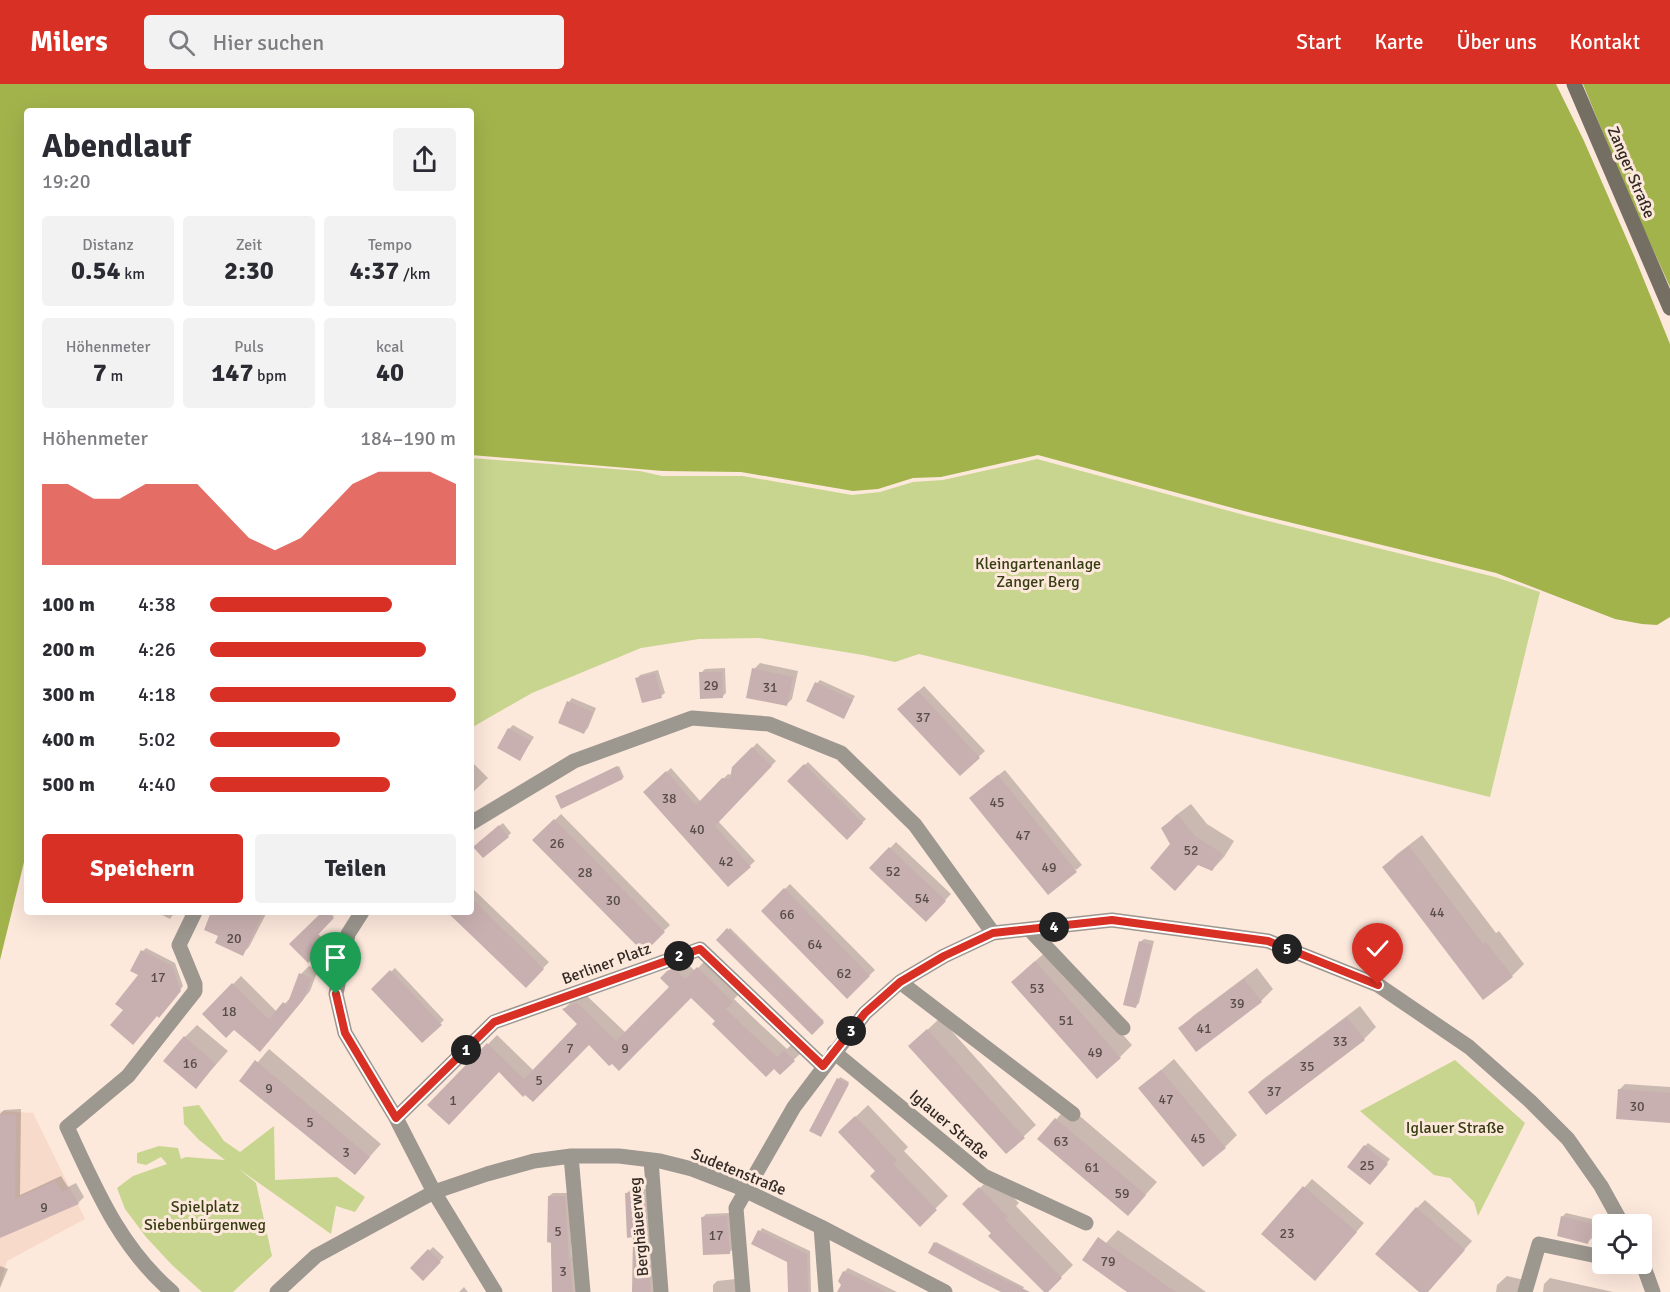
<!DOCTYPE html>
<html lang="de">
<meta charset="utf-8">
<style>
:root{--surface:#fff;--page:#f2f2f3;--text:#2b2b33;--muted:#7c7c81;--accent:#d93025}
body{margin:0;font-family:Signika,sans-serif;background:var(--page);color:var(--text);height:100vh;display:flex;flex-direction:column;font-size:22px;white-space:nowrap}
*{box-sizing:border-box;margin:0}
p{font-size:20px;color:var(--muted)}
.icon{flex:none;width:33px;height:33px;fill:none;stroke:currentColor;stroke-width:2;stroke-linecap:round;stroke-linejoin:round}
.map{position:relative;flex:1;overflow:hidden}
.sheet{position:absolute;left:24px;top:24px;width:450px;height:807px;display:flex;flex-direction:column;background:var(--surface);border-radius:6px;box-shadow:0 6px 24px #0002}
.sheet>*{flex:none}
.tools{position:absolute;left:1592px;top:1130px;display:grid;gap:12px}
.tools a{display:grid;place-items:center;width:60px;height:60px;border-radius:6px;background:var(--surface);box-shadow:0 6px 24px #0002;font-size:30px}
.pin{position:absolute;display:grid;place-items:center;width:51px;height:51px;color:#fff;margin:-62px -26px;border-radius:50% 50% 50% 0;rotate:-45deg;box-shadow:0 0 6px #0007}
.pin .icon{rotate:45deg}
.km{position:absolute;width:30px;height:30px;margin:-15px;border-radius:50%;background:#222;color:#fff;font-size:16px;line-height:30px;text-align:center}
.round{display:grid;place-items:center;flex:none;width:63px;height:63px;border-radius:6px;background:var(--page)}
.summary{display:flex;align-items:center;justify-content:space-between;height:102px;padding:0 18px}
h1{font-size:33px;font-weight:700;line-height:45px}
.figures{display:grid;grid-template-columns:repeat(3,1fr);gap:9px;height:102px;padding:6px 18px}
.figures div{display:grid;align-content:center;border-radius:6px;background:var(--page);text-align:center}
.figures b{font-size:26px;font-weight:700}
.figures small{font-size:16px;font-weight:400}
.figures p{font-size:16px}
.chart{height:168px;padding:12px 18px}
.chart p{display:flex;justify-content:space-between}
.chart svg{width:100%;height:108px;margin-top:6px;fill:var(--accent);opacity:.7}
.action{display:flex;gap:12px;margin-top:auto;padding:12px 18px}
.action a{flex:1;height:69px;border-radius:6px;background:var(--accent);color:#fff;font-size:24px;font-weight:700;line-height:69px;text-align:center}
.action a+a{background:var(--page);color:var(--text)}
ul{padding:0 18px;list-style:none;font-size:20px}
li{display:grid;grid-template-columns:96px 72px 1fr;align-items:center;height:45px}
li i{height:15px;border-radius:8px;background:var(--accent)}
header{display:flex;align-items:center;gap:36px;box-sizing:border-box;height:84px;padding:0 30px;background:var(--accent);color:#fff}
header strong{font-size:28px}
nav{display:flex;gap:33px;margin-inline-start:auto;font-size:21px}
.search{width:420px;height:54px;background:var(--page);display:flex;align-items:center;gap:15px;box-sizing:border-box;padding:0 21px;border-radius:6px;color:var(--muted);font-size:22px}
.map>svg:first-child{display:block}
</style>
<header>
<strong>Milers</strong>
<div class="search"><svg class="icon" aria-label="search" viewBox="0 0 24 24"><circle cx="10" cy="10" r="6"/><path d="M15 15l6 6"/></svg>Hier suchen</div>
<nav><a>Start</a><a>Karte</a><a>Über uns</a><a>Kontakt</a></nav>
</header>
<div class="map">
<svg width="1670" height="1208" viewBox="0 0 1670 1208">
<rect width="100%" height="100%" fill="#fde8dc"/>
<!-- built -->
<path fill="#f7daca" d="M0,1027L33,1029L85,1135L7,1177L0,1202Z"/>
<!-- green -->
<path fill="#c8d58f" d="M471,374L640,387L662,392H743L852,411L880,408L913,398L943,396L1037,375L1248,432L1495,493L1540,508L1490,713L919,570L895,578L863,571L759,554L699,555L641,564L532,609L471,644Z
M1455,976L1525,1039L1478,1132L1474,1118L1450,1094L1434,1091L1360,1027Z
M199,1021L224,1057L240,1068L274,1042L275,1096L337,1093L365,1113L355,1128L336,1122L331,1150L239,1085L256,1099L272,1172L233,1208H202L172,1181L146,1153L125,1125L117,1104L133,1092L167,1080L161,1073L146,1081L137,1079V1069L159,1062L178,1064L181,1075L186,1073L225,1076L199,1056L184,1040L183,1023Z"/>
<!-- forest -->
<path fill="#a3b34c" d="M0,0H1556L1584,57L1635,174L1670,260V533L1657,541L1642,540L1615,535L1496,489L1240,426L1038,371L941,393L913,394L878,405L853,407L741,388L663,387L471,371V27H27V766L0,876Z
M1583,0H1670V203L1628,110Z"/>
<!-- shadow -->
<path fill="#0003" d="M760,579L798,587L792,615L786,621L754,585Z
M725,584L726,609L722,613L701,589L705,585Z
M658,586L665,609L661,612L637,595L640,591Z
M820,596L855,612L843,633L817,599Z
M924,602L985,667L960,690L899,625Z
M572,614L596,624L588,644L584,648L569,618Z
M513,641L534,653L520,675L509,645Z
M757,659L776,677L718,737L755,777L729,801L645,708L671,684L701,718L728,690L732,691L734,684Z
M471,677L488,694L471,710Z
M808,678L866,735L847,754L789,697Z
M619,682L624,693L622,694L558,711Z
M1005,686L1082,781L1076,786L977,708Z
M1191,720L1207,740L1234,757L1224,773L1212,786L1199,779L1172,760L1163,744L1175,732Z
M561,730L670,841L644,866L535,756Z
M503,739L511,749L508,752L478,759Z
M1422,751L1496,849L1499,847L1524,880L1512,892L1384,783L1396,771Z
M896,758L951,810L926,836L871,784Z
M790,800L875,886L847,913L763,827Z
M471,803L549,878L526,902L449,828H471Z
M156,828H175L170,835Z
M215,828H267L249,863L242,870L220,851Z
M325,828L334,832L318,850L327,858L308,877L291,860Z
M730,844L824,937L812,949L718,856Z
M1144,855L1154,857L1139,919L1135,923L1140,858Z
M146,864L175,879L183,902L162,929L125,926L140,891L143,867Z
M1048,866L1132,961L1120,973L1025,886Z
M707,875L741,908L734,915L759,939L787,965L794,958L803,967L780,989L717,937L691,912L619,985L589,959L533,1016L499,987L429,1021L497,951L534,987L579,940L564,925L573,916L586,911L626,949L672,903L662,894L678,878L684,876L695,887Z
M309,882L318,886L310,907L268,958L204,930L241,892L277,928L293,911L301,890Z
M395,884L444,936L422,957L373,905Z
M1257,884L1273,905L1261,917L1180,944L1193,932Z
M1360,922L1376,943L1364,955L1250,1008L1262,996Z
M940,934L1036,1041L1023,1053L923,950Z
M197,941L228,967L196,1003L185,953Z
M269,965L381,1060L355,1089L242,997Z
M1174,975L1237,1051L1225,1063L1140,1004Z
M840,993L849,998L822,1050L811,1047Z
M1625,1000L1670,1003V1038L1619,1006Z
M868,1021L908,1063L904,1067L948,1112L920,1140L877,1087L840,1048Z
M1068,1022L1157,1098L1128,1130L1039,1055Z
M21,1025L20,1111L61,1092L68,1103L76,1099L84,1113L78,1119L0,1152V1030L4,1026Z
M1368,1059L1390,1075L1374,1096L1365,1062Z
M992,1092L1019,1119L1016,1122L1073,1181L1046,1208L964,1120Z
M1312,1095L1364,1139L1323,1187L1263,1150Z
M647,1105L656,1208H634L635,1152L627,1109L630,1106Z
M553,1109H568L572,1173H574L577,1208H553L549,1112Z
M1425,1116L1472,1157L1432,1202L1427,1208H1422L1417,1124Z
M730,1129L733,1165L729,1169L703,1133L706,1130Z
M1566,1129L1596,1136L1592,1154L1588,1158L1562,1133Z
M762,1144L810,1167L811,1208H789L788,1177L753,1160Z
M1118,1146L1206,1208H1130L1106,1159Z
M936,1158L1024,1203L1021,1208H1005L935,1159Z
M433,1163L444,1173L423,1195L412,1184Z
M0,1182L8,1185L0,1204Z
M848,1184L897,1208H843L844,1188Z
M1507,1192L1524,1196L1521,1208H1496L1497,1201Z
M1550,1194L1613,1208H1543L1544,1200Z
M736,1195V1208H713V1201L717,1197Z
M464,1203L468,1208H459Z"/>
<!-- building -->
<path fill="#c9b0b0" d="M752,584L793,593L787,622L746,614Z
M699,588H722L723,614L700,615Z
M655,589L662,614L642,619L635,594Z
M815,598L853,616L844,635L806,617Z
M918,607L980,674L960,692L897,625Z
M567,617L593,628L584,650L558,639Z
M508,644L531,657L520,677L497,664Z
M752,663L772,682L715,742L751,783L728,803L643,708L666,687L696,721L722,694L730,695L732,683Z
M804,680L863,739L847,756L787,697Z
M617,682L623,695L561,725L555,712Z
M998,691L1077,788L1048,811L969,714Z
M1178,731L1195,752L1223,770L1212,787L1198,781L1175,807L1150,784L1170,760L1161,744Z
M554,735L665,848L644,869L532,756Z
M499,741L509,753L483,774L473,763Z
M1409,762L1483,860L1486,858L1513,893L1483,916L1382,783Z
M889,763L946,817L926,838L869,784Z
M784,804L870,892L847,915L761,827Z
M471,814L544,885L526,904L447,828H471Z
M211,828H263L243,872L215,859L218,852L204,846Z
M322,828H327L334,834L311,858L320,867L308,879L289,860Z
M727,844L824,939L812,951L716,856Z
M1139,857L1152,861L1136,924L1123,921Z
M141,866L172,882L181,907L159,934L157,932L133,961L110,941L123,926L115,920L138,891L130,887Z
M1035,877L1121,974L1097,995L1011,898Z
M697,883L733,918L726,925L750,948L777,973L784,966L795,977L780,991L774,985L766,993L712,940L715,937L691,914L619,987L612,980L609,982L589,961L533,1018L525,1011L523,1013L499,988L449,1041L427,1021L487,959L524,995L577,940L562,925L577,919L616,957L669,903L660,894L667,887L674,884L685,895Z
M390,886L442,941L422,959L371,905Z
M299,889L312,894L303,916L260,968L234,946L226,954L202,930L232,899L269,935L283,918L287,921Z
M1244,895L1262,918L1196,968L1178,944Z
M1347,933L1365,956L1266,1031L1248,1008Z
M927,945L1025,1054L1006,1070L908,962Z
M184,952L216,980L196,1005L163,977Z
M255,976L370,1073L355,1091L239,997Z
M1161,986L1226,1064L1203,1083L1138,1004Z
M837,994L849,1000L821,1053L809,1047Z
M1618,1005L1670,1009V1039L1616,1035Z
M16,1030L15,1115L55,1097L62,1108L69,1104L79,1120L0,1154V1031Z
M855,1032L897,1076L893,1080L937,1126L920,1143L870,1092L875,1087L838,1048Z
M1055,1034L1146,1111L1128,1132L1037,1055Z
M1364,1061L1388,1080L1370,1101L1347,1083Z
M1303,1102L1357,1148L1315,1197L1261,1150Z
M979,1103L1008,1133L1005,1135L1062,1194L1048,1208H1044L988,1152L991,1149L962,1120Z
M644,1108L651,1208H632L633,1153L627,1154L625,1109Z
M548,1112H565L569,1176H570L573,1208H552L551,1159L547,1158Z
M1416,1123L1465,1166L1428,1208H1419L1375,1170Z
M727,1132L730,1170L703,1171L701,1133Z
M1561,1132L1593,1140L1588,1160L1557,1152Z
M758,1146L807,1170L808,1208H788L787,1178L751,1160Z
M1098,1153L1133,1178L1176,1208H1127L1117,1201L1082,1176Z
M934,1158L982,1185L1030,1208H1001L979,1197L928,1169Z
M428,1165L441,1178L423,1197L410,1184Z
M843,1187L858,1194L886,1208H837L841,1201L838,1197Z"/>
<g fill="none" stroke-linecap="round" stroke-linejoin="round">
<!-- street -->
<path stroke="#9c978f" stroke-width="15" d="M471,739L574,677L692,634L769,640L841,669L915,741L993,849
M362,828L348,850L336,910L345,949L396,1034L434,1108L495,1208
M1030,846L1123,944
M900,898L1073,1030
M834,968L984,1092L1086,1139
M396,1034L494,938L700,865L823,982
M571,1072L583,1208
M651,1076L661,1208
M821,1143L826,1208
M1641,1175L1653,1208
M172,1208C119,1162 96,1105 67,1043L128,992L195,907V900L179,861L195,828
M277,1208L316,1172L434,1108L487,1090L534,1077L571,1072H619L660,1077L692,1085L736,1102L821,1143L945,1208
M743,1208L736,1124L794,1023L865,929L900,898L944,872L993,849L1112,836L1268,857L1378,901L1469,963L1530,1017L1568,1055L1601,1102L1622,1140
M1525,1208L1539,1160L1602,1173"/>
<!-- secondary -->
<path stroke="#756f63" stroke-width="15" d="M1574,0L1670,224"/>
</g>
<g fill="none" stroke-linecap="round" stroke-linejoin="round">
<!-- route casing -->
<g stroke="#fff" stroke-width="12">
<path id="route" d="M336,910L345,949L396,1034L494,938L700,865L823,982L865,929L900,898L944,872L993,849L1112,836L1268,857L1378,901"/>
</g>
<!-- route -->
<use href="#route" stroke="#d93025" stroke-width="8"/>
</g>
<g text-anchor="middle" stroke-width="6" stroke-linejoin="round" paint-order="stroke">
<!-- number labels -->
<g font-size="14" fill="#584c48">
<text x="711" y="606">29</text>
<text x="770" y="608">31</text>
<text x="923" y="638">37</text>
<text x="669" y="719">38</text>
<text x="997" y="723">45</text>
<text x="697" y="750">40</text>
<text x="1023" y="756">47</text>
<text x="557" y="764">26</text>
<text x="1191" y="771">52</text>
<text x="726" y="782">42</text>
<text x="1049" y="788">49</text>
<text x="893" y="792">52</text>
<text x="585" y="793">28</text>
<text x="922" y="819">54</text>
<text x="613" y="821">30</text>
<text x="1437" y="833">44</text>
<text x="787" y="835">66</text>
<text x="234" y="859">20</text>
<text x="815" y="865">64</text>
<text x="844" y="894">62</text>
<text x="158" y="898">17</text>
<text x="1037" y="909">53</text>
<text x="1237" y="924">39</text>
<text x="229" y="932">18</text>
<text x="1066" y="941">51</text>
<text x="1204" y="949">41</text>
<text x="1340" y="962">33</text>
<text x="570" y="969">7</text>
<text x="625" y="969">9</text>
<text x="1095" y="973">49</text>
<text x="190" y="984">16</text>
<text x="1307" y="987">35</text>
<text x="539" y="1001">5</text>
<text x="269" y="1009">9</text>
<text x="1274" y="1012">37</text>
<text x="1166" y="1020">47</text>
<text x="453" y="1021">1</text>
<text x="1637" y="1027">30</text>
<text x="310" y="1043">5</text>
<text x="1198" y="1059">45</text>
<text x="1061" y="1062">63</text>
<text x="346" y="1073">3</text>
<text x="1367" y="1086">25</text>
<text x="1092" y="1088">61</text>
<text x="1122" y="1114">59</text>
<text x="44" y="1128">9</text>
<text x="558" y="1152">5</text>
<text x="1287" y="1154">23</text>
<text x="716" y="1156">17</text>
<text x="1108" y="1182">79</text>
<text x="563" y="1192">3</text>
</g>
<!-- street labels -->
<g font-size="16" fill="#322a25" stroke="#fde8dc">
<text transform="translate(1632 88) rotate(67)" y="6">Zanger Straße</text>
<text transform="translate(606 879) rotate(-20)" y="6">Berliner Platz</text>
<text transform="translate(950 1040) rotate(40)" y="6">Iglauer Straße</text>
<text transform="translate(739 1087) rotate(22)" y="6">Sudetenstraße</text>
<text transform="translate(638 1143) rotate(-95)" y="6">Berghäuerweg</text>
</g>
<!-- park labels -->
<g font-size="16" fill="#373d12" stroke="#fde8dc">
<text x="1038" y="485">Kleingartenanlage<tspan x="1038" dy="18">Zanger Berg</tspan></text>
<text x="1455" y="1049">Iglauer Straße</text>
<text x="205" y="1128">Spielplatz<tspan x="205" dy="18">Siebenbürgenweg</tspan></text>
</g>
</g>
</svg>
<div class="tools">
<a><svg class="icon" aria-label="locate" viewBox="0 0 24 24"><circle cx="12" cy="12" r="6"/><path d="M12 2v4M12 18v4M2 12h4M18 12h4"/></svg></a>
</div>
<div class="pin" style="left:336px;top:910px;background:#1e9e55"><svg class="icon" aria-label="arrive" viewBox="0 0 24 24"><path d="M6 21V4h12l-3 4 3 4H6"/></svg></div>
<div class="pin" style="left:1378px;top:901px;background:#d93025"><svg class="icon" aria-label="check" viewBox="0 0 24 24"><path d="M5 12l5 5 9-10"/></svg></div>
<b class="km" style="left:466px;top:966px">1</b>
<b class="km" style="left:679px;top:872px">2</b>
<b class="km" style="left:851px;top:947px">3</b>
<b class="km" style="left:1054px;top:843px">4</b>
<b class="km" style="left:1287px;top:865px">5</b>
<section class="sheet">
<div class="summary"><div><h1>Abendlauf</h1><p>19:20</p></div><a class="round"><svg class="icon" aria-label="share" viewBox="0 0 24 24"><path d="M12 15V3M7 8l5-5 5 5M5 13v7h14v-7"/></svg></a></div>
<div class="figures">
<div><p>Distanz</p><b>0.54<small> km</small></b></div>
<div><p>Zeit</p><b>2:30</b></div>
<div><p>Tempo</p><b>4:37<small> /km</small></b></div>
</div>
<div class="figures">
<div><p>Höhenmeter</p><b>7<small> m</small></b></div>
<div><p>Puls</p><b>147<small> bpm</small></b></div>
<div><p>kcal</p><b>40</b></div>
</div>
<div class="chart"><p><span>Höhenmeter</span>184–190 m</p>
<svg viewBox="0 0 160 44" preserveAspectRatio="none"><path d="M0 44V11L10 11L20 17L30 17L40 11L50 11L60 11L70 22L80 33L90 38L100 33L110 22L120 11L130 6L140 6L150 6L160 11V44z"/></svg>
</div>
<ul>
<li><b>100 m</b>4:38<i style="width:74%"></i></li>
<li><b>200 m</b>4:26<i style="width:88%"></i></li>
<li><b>300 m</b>4:18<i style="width:100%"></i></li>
<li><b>400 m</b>5:02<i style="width:53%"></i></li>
<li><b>500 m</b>4:40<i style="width:73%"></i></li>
</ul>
<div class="action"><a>Speichern</a><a>Teilen</a></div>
</section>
</div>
